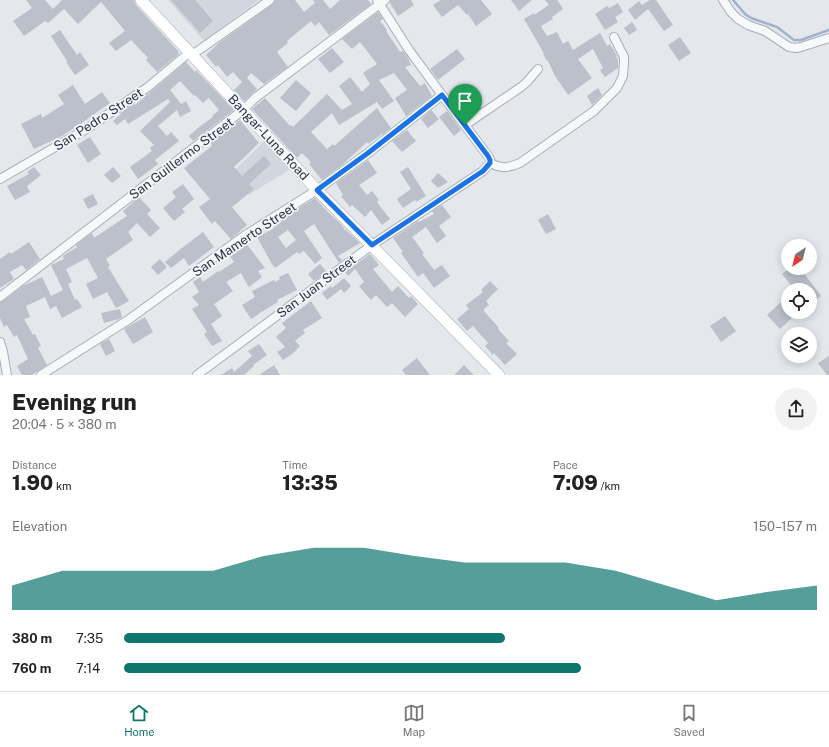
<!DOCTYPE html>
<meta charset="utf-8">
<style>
:root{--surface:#fff;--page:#f2f2f2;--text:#222;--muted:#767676;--line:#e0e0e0;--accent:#0f766e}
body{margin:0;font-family:"Public Sans",sans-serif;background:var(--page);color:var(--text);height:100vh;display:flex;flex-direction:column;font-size:15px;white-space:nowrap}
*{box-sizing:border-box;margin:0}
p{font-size:13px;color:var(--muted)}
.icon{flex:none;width:22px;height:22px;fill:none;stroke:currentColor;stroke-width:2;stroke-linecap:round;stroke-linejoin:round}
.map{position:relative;height:375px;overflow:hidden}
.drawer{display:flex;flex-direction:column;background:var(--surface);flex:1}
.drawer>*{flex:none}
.needle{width:26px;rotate:215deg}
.fabs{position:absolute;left:781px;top:239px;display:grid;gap:8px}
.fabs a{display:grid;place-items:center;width:36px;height:36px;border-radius:50%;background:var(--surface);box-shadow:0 2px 10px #0003;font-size:20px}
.pin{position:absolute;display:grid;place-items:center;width:34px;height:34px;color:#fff;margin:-41px -17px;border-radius:50% 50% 50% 0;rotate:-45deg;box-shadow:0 0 4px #0007}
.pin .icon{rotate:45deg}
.round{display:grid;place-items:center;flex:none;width:42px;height:42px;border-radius:21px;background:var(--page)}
.overview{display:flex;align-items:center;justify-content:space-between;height:68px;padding:0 12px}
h1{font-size:22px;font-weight:800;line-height:30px}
.metrics{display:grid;grid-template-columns:repeat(3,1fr);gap:6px;height:68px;padding:4px 12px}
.metrics div{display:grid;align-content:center}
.metrics b{font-size:20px;font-weight:800}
.metrics small{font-size:11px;font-weight:400}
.metrics p{font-size:11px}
.chart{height:112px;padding:8px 12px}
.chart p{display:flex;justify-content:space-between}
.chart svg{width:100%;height:72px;margin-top:4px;fill:var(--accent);opacity:.7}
ul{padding:0 12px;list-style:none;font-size:13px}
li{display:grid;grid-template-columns:64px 48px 1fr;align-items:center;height:30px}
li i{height:10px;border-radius:5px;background:var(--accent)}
.tab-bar{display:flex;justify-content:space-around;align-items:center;height:56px;border-top:1px solid var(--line);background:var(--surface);font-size:11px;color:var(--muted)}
.tab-bar a{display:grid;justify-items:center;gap:2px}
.tab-bar .on{color:var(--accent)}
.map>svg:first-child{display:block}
</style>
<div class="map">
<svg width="829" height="375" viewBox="0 0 829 375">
<rect width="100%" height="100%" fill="#e4e7ec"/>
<!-- built -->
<path fill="#d2d6de" d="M168,0H259L204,41Z
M265,140L291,169L248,195L230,175Z"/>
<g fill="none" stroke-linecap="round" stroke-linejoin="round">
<!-- stream -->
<path stroke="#9fb4cc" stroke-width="2.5" d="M733,0L745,14L751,18L777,27L794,40H801L829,30"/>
</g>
<!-- building -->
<path fill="#bbc0ca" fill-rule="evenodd" d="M26,0H45L53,9L62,0H134L136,5L179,52L178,53L179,54L157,72L146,60L148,58L131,40L116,51L109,43L125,31L101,2L78,24L64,9L48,23L45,21L24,36L13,21L32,8Z
M171,0H195L213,21L200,33Z
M275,0H295L304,12L315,3L313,0H323L330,9L340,0H368L371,4L329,35L319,22L315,26L311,21L287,41L288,43L277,52L288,67L264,84L251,73L247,78L257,89L244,101L234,90L242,82L233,72L227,77L218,65L216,67L206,55L220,42L273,4Z
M390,0H411L414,5L398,16L390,3Z
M441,0H481L492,14L476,26L468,14L467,15L458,5L442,17L433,5Z
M511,0H532L519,11Z
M545,0H557L563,9L552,17L553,19L541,26L547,36L557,32L563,44L568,41L573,50L600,33L607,46L610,44L617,56H616L618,60V68L605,77L600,70L603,68L593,49L578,59L592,78L568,95L555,76L548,61H547L543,54H544L538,43L524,19L534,13V15L549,5Z
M650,0H656L673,25L664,31L648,9L635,20L628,10L639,1L642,5Z
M618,3L623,12L615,17L618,22L605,30L595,14L607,6L609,8Z
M378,12L383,19L380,21L387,30L386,31L400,52L403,51L408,58L411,65L405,67L420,86L425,83L432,96L406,116L395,98L407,90L394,73L379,80L394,101L382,109L377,102L339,125L332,113L311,132L327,149L333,144L334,146L377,108L391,128L382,135V134L368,144L367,142L342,165L322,180L309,164L311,162L302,153L297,158L252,109L265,98L290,126L291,125L293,127L327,94L342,110L352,104L339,86L350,77L362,92L370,84L363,73L377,64L360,42L352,49L342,39Z
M632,22L637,30L629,35L624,28Z
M60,30L77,55L80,52L89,65L75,75L66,62L67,61L51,36Z
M680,37L691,53L679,61L668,45Z
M332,48L344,62L330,73L318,59Z
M457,49L465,59L438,80L430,69Z
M186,62L195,72L196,70L234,110L193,141L189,136L199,127L213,117L212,116L219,110L209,98L203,103L195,95L194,96L180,81L170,90L181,104L186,101L191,111L180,117L177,110L158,126L167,136L171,132L179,141L155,160L158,164L138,179L130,167L152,151L150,148L154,145L140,131L170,102L168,99L128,124L125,119L117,125L113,121L121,114L120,113L134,103L135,105Z
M296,80L311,93L296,111L280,98Z
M73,85L85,104L102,92L110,103L76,127L62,136L34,149L21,124L41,114L42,118L64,104L58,95Z
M598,88L602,95L592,105L587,96Z
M431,110L439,119L428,128L421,119Z
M447,111L461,130L454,136L439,117Z
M240,120L259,143L234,167L242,176L264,156L271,164L249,184L254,189L232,207L247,225L231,239L215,221L212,224L199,207L210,199L184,168L212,146L210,142Z
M407,130L416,141L402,152L392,141Z
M90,137L101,154L88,163L77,145Z
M368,160L377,173L359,185L367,195L372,191L379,200L377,202L390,219L382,225L371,210L365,217L352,205L350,207L341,196L343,195L336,183Z
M34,167L41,175L27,186L30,192L15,200L7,186L29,174L27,172Z
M113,167L121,176L112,183L104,175Z
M408,167L426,196L416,202L415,200L403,208L397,199L411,189L400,172Z
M438,173L448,182L438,188L431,181Z
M183,184L194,199L182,209L185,212L174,221L163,208L176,197L172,192Z
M93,194L98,204L88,209L83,199Z
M139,197L151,210L147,214L160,228L150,237L137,223L128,232L133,240L106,259L110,266L108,267L129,301L116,308L107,292L93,299L86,284L98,278L87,258L66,269L72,282L68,284L75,300L77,299L82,307L62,318L56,306L50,309L45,297L26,306L30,317L24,319L33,335L35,334L41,346L38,348L47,365L32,375H22L17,366L28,359L17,335L14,337L7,325L4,327L0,318V302L3,301L23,286L42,277L51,296L63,290L51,265L64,259L63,256L77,247L76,245L92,233L94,238L127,216L123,211Z
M315,198L329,213L341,224L345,230H346L360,243L338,256L342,260L339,263L314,224L304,231L322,258L315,264L304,251L299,254L297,252L275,268L272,264L257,237L273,229V228L282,221L281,219ZM288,230L296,240L286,248L278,237Z
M442,205L451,217L439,226L446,236L437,243L426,227L412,237L424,253L422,254L434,270L442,265L450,276L434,288L423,273L418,277L401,253L403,252L393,238L418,221L419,222L434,214L432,211Z
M548,214L556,229L546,234L538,220Z
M203,232L214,247L189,266L184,258L171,268L165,262L178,251Z
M29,242L40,259L26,270L22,265L10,272L14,279L0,288V259L10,252L11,254Z
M245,242L265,268L258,271L262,277L249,287L247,284L241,273L226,282L233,291L214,304L222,316L211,324L222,341L212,346L204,334L207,332L192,309L199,305L192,297L199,292L193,282L200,277L203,282L218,271L219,272L234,262L228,254Z
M370,254L379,265L373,269L392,292L398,286L409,298L411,296L418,304L405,317L392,303L387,307L376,295L371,300L359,286L364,282L355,269L348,276L345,272Z
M160,259L167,267L158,275L151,267Z
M320,264L327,272L314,281L308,274Z
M790,268H800L821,296L810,304V290H795L782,274Z
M288,273L297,290L277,300L278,302L258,314H259L251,319L242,305L255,297L252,291L274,280L275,282L280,279L279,277Z
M344,278L351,286L344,293L341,289L327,300L322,293L331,286L332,288Z
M490,281L498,289L486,301L489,305L484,309V311L499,328L498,329L509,341L506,343L517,354L505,365L494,353L493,355L485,346L488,343L473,326L467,331L457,319L469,309L466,305L483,292L481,290Z
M311,301L322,318L303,330L305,333L295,341L300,346L292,354L283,360L277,352L285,347L276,337L286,328L282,323Z
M781,302L788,310V312H790L794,316L780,329L767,315Z
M120,309L122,317L119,319L104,323L101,313Z
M725,316L736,331L721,342L710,326Z
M145,317L153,332L133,344L124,329Z
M109,339L115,351L106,356L100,344Z
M259,344L267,355L253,365L254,366L244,375H221L232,368L234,372L252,356L248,351Z
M829,356V375H827L818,363Z
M417,358L430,375H406L402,370Z
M274,365L280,375H259Z
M464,365L474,375H454Z"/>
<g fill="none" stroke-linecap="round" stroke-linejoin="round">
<!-- minor casing -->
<g stroke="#a9aeb7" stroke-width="10">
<path id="minor" d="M723,0L731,12L738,19L748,25L765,31L789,47L796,48L801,47L829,38
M192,55L270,0
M465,125L521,87L527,82L538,69
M490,163C502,169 508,168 520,163L594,111L617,88L623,76L624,62V57L614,37
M0,179L88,128L148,87L190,52
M0,297L243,110L255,98L283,77L385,0
M0,342L3,352L7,375
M41,375L128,320L244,236L317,190L368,153L442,95
M197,375L372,245L483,171L490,163V159L488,156L442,95L409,50L377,0"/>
</g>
<!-- secondary casing -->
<g stroke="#a9aeb7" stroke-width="12">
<path id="secondary" d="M141,0L317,190L499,375"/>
</g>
<!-- minor -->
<use href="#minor" stroke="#f7f8fa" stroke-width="8"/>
<!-- secondary -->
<use href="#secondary" stroke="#fff" stroke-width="11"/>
</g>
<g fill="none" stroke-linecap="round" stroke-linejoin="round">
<!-- route casing -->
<g stroke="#fff" stroke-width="8">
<path id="route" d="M442,95L488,156L490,160V163L483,171L372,245L317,190L368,153Z"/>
</g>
<!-- route -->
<use href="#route" stroke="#1a73e8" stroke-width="5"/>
</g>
<g text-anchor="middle" stroke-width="3.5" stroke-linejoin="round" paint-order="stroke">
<!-- street labels -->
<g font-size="13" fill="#2b3445" stroke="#f4f6f9">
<text transform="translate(98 119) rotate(-33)" y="5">San Pedro Street</text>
<text transform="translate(269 137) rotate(47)" y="5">Bangar-Luna Road</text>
<text transform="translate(181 158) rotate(-37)" y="5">San Guillermo Street</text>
<text transform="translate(244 239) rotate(-34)" y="5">San Mamerto Street</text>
<text transform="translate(316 286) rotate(-37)" y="5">San Juan Street</text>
</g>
</g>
</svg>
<div class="fabs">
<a><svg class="needle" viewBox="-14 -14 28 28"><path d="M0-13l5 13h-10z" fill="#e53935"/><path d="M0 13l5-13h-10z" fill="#767676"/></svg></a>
<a><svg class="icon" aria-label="locate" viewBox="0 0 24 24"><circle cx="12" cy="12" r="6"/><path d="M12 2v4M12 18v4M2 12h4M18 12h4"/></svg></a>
<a><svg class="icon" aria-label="layers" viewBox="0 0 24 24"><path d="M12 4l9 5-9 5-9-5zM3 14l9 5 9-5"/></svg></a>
</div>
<div class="pin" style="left:465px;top:125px;background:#1e9e55"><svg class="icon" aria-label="arrive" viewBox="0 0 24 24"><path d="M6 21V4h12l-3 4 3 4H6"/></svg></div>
</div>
<section class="drawer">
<div class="overview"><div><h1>Evening run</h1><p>20:04 · 5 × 380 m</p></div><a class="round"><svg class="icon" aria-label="share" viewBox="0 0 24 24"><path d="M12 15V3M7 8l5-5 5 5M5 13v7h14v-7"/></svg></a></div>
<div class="metrics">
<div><p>Distance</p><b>1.90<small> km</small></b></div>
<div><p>Time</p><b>13:35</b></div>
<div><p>Pace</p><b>7:09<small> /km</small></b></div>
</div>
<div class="chart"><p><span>Elevation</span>150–157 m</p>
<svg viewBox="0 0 160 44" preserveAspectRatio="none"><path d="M0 44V29L10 20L20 20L30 20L40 20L50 11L60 6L70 6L80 11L90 15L100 15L110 15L120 20L130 29L140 38L150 33L160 29V44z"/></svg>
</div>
<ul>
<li><b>380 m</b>7:35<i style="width:55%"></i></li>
<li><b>760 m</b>7:14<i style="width:66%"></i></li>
</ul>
</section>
<nav class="tab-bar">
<a class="on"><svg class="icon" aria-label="home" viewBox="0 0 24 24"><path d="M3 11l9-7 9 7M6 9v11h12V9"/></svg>Home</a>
<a><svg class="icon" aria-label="map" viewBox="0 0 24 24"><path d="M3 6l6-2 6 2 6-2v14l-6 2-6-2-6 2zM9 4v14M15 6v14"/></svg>Map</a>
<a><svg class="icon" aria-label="saved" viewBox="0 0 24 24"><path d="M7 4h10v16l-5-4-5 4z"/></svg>Saved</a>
</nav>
